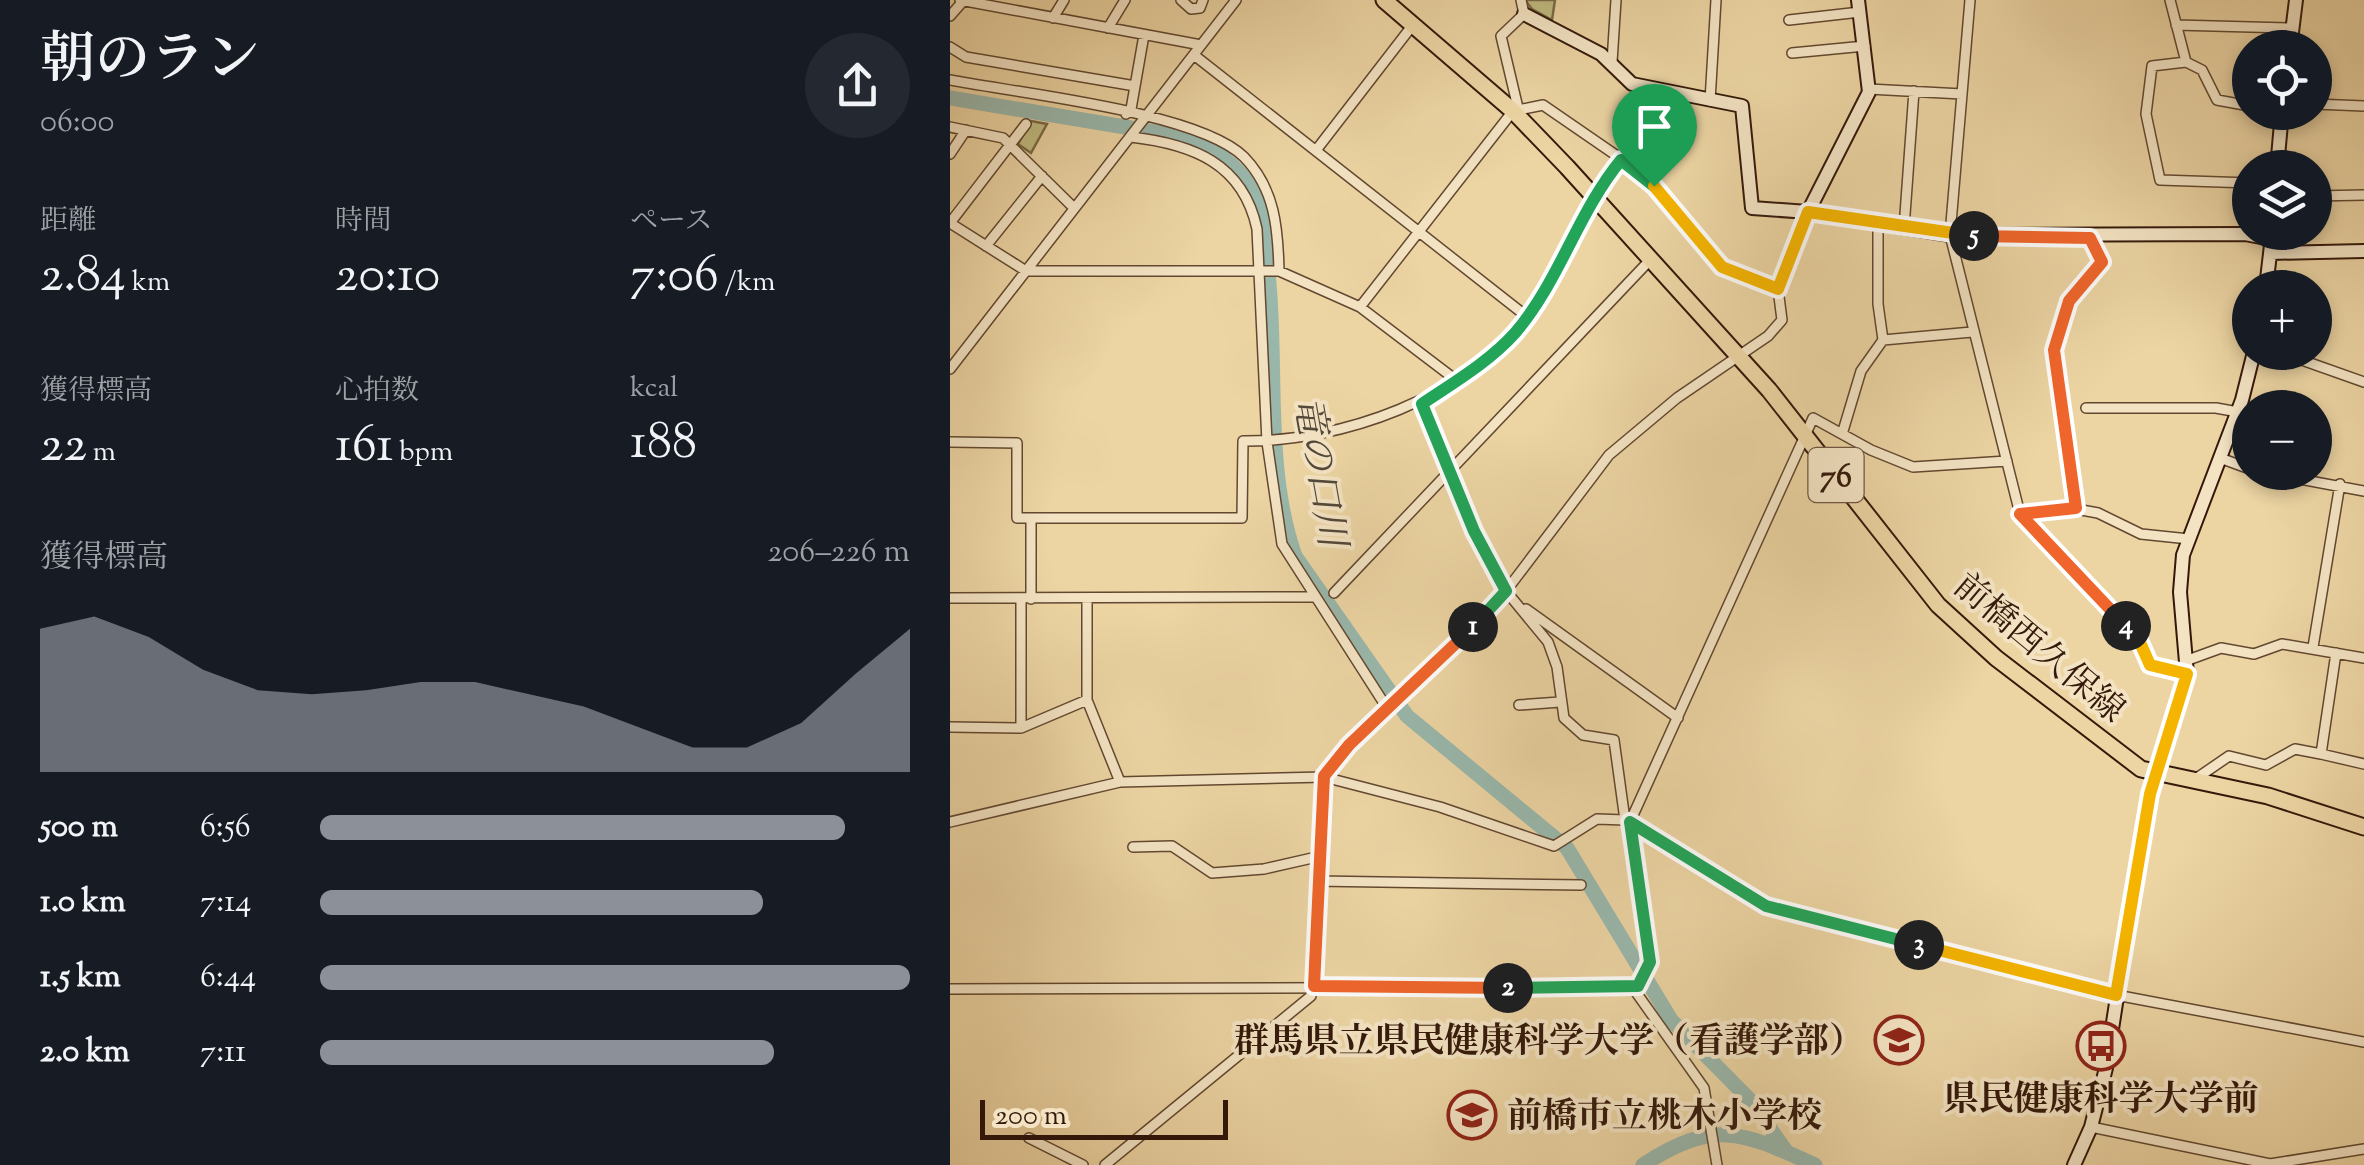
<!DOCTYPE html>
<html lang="ja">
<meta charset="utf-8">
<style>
:root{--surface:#171b24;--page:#242831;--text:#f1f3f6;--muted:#9ea1a6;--accent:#8c9099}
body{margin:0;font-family:"Sorts Mill Goudy","Noto Serif JP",serif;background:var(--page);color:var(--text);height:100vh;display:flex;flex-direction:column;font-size:38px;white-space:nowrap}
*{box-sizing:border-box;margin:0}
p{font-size:32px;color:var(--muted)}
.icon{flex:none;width:55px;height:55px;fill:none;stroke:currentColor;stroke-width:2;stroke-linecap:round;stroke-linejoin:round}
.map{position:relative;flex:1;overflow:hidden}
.drawer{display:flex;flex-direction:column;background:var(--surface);width:950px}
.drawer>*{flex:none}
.fabs{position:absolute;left:1282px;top:30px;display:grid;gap:20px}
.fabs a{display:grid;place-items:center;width:100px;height:100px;border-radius:50%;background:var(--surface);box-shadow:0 5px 15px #0003;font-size:50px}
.scale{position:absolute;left:30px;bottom:25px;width:248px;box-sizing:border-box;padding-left:10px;border:5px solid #34190a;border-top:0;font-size:28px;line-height:35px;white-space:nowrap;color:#34190a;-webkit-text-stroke:8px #f3e3c3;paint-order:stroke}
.pin{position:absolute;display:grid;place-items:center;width:85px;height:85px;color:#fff;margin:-102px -42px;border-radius:50% 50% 50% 0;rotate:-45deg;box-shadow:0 0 10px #0007}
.pin .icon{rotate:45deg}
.km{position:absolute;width:50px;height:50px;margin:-25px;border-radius:50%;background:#222;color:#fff;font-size:28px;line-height:50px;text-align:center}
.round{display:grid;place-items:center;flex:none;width:105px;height:105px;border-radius:52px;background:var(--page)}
.head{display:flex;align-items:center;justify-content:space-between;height:170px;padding:0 40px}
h1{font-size:55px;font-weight:600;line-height:75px}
.figures{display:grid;grid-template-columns:repeat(3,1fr);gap:15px;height:170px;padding:10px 40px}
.figures div{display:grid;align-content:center}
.figures b{font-size:50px;font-weight:600}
.figures small{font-size:28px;font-weight:400}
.figures p{font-size:28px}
.chart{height:280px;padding:20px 40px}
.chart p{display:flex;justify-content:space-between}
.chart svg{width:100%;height:180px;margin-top:10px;fill:var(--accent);opacity:.7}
ul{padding:0 40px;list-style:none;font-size:32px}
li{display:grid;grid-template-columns:160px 120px 1fr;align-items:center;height:75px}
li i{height:25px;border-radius:12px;background:var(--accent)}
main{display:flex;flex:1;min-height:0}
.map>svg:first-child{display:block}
</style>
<main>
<section class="drawer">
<div class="head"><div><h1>朝のラン</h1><p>06:00</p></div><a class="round"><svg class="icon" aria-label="share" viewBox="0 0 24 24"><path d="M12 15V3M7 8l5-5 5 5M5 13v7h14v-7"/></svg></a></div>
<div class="figures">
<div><p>距離</p><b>2.84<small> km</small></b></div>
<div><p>時間</p><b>20:10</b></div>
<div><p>ペース</p><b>7:06<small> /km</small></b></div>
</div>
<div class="figures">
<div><p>獲得標高</p><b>22<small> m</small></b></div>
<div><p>心拍数</p><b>161<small> bpm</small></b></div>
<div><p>kcal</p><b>188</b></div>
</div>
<div class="chart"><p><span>獲得標高</span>206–226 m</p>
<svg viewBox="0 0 160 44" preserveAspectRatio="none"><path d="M0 44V9L10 6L20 11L30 19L40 24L50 25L60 24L70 22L80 22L90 25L100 28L110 33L120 38L130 38L140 32L150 20L160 9V44z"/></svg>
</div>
<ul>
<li><b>500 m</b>6:56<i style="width:89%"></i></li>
<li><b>1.0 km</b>7:14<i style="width:75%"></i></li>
<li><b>1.5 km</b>6:44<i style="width:100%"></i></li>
<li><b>2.0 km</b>7:11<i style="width:77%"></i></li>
</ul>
</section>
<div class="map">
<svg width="1414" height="1165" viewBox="0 0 1414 1165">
<rect width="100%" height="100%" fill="#ecd4a3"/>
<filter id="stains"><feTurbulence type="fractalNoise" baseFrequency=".002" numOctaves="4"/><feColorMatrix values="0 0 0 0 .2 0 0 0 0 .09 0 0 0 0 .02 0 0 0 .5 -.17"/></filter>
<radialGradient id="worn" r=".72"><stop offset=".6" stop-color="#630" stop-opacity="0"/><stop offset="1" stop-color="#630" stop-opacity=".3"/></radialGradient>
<!-- green -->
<path fill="#bfbb80" stroke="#7a6a45" stroke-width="2.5" d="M575,0H605L602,20L582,9Z
M81,121L97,124L81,153L68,144Z"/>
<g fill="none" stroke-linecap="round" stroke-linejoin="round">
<!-- river -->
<path stroke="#99b7ab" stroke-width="15" d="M0,98L235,137C261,148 286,162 300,187C316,216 317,251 319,284C327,373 315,471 345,556L457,716L617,848L721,1020L800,1100L836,1151
M693,1165C765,1118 792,1132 865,1165"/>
<!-- street casing -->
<g stroke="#624830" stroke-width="12">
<path id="street" d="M10,0L251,45
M231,0L241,9L250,8L253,0
M1020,0L1000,235L1070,514L1188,638L1200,665L1237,674
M1220,0L1236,62L1202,66L1196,114L1210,180L1300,183
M0,16L14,0
M103,18L114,0
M839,20L910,12
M1226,25L1342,28
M158,28L175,0
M0,47L16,57L185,86
M842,53L915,46
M244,55L576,316
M662,62L666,0
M1236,62L1252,70L1267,100L1300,106
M0,80C67,93 249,112 294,157C325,189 328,228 329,271
M919,89L1012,94
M760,101L766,0
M1365,104L1414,106
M568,108L551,36L574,14L571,0
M176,114L181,109L194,35
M0,127L53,138L124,208
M181,137C242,144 293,163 307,229L317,442L332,544L437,708
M367,149L462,26
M0,154L16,130
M1365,196L1414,195
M0,223L76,271H329L410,307L506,380
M0,223L76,124
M928,224V304L933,340L1022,332
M954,228L964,91
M36,246L92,176
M410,307L563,111L593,105L686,169L773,267L828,289
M1329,352L1414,382
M0,369L286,0
M472,404L524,531L556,591L598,642L607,667L614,718L633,735L664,740L675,820
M1136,408H1266L1288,412
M893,431L911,371L933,340
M0,442L67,443V518H292L293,441C391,442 517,398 576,316L650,187L671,160
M1270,458L1300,469
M1312,472L1414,491
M1126,509L1103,351L1119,301L1152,262L1140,238
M1070,514L1126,509L1148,513L1191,534L1239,539
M384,593L700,260
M0,598L364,597
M71,598V728
M81,599V519
M576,609L728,718
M1363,647L1390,484
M1386,653L1371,754L1414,764
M1238,660L1271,648L1304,654L1332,644L1414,658
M137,700V598
M569,705L610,702
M0,727L71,728L137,700L170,782
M1244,780L1279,756L1316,765L1345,749L1371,754
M0,822L170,782L374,777L490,807L604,846L647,819L675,820L827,910L1166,995L1414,1042
M183,847L222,846L262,873L314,869L371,856
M366,881L631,885
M683,988L754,1088L767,1165
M0,989L685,987L700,962L680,822L863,418L921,450L963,467L1057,461
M1141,1127L1320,1164L1414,1149
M79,1138L133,1165
M155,1165L361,996L374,777L399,745L556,591L659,455L727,398L818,336L832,320L828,289L858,212"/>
</g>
<!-- secondary casing -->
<g stroke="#34190a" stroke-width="16">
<path id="secondary" d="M574,14L651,54L682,84L792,106L802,208L858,212L1000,235L1295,234L1321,239
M1340,48L1346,0
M1327,168L1332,112
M858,212L919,92L908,0
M1320,253L1414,251
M1316,288L1321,245
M1124,1165L1141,1127L1156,1068L1192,835L1204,775L1237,674L1230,592L1233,555L1292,400L1304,352"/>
</g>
<!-- primary casing -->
<g stroke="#34190a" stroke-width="19">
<path id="primary" d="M434,0L563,111L617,167L819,390L988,605L1046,658L1191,769L1318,796L1414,827"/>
</g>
<!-- street -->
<use href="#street" stroke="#f3e3c3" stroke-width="9"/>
<!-- secondary -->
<use href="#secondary" stroke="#f3e3c3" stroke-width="12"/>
<!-- primary -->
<use href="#primary" stroke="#ecd4a3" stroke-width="15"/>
</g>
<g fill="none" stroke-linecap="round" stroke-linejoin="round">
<!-- split-1 casing -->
<g stroke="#fff" stroke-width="20">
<path id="split-1" d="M523,627L556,591L524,531L472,404C503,383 539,362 565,333C609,282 628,212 671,160L704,186"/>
</g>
<!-- split-2 casing -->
<g stroke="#fff" stroke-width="20">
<path id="split-2" d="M523,627L399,745L374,776L364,986L558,988"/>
</g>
<!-- split-3 casing -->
<g stroke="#fff" stroke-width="20">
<path id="split-3" d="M558,988L688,986L700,962L680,822L816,906L969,945"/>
</g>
<!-- split-4 casing -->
<g stroke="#fff" stroke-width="20">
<path id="split-4" d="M969,945L1166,995L1200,794L1237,674L1200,665L1188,638L1176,626"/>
</g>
<!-- split-5 casing -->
<g stroke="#fff" stroke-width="20">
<path id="split-5" d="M1024,236L1140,238L1152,262L1119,301L1104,350L1126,508L1070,514L1176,626"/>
</g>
<!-- split-6 casing -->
<g stroke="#fff" stroke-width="20">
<path id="split-6" d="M704,186L772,267L828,289L858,212L1024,236"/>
</g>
<!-- split-1 -->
<use href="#split-1" stroke="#22a559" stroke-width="12"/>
<!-- split-2 -->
<use href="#split-2" stroke="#f0652b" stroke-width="12"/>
<!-- split-3 -->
<use href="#split-3" stroke="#22a559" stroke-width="12"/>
<!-- split-4 -->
<use href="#split-4" stroke="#f5b400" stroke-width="12"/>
<!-- split-5 -->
<use href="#split-5" stroke="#f0652b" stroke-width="12"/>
<!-- split-6 -->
<use href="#split-6" stroke="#f5b400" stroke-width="12"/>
</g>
<!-- icons -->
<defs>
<g id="university-ring" transform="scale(2.5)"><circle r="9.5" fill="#f3e3c3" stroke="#8f2418" stroke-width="1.5"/><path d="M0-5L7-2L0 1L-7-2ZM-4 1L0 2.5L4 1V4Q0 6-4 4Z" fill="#8f2418"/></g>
<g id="bus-ring" transform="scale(2.5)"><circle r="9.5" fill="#f3e3c3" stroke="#8f2418" stroke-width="1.5"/><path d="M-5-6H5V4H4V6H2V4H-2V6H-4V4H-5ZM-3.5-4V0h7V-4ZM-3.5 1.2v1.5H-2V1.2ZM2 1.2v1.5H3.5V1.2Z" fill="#8f2418"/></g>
<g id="school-ring" transform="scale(2.5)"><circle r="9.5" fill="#f3e3c3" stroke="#8f2418" stroke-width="1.5"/><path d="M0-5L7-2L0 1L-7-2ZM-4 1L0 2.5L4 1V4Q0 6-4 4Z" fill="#8f2418"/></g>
</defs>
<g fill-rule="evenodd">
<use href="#university-ring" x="949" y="1040"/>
<use href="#bus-ring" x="1151" y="1046"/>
<use href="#school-ring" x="522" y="1115"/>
</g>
<g text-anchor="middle" stroke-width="8" stroke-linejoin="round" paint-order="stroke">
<!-- shield labels -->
<rect fill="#f3e3c3" stroke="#6d5642" stroke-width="2.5" x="858.5" y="448" width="55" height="54" rx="8"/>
<g font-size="32" font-weight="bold" fill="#34190a">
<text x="886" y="486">76</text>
</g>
<!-- street labels -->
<g font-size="35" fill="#34190a" stroke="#f3e3c3">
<text transform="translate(1090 647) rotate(40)" y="12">前橋西久保線</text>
</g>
<!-- poi labels -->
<g font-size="35" font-weight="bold" fill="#34190a" stroke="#f3e3c3" text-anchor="end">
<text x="914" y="1052">群馬県立県民健康科学大学（看護学部）</text>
<text x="1151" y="1110" text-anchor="middle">県民健康科学大学前</text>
<text x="557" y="1127" text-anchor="start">前橋市立桃木小学校</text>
</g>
<!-- water labels -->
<g font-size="38" font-style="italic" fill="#52483a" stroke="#f3e3c3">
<text transform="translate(371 471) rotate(80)" y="13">竜の口川</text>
</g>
</g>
<rect width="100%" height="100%" filter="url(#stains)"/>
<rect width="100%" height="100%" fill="url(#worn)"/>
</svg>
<div class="fabs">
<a><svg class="icon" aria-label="locate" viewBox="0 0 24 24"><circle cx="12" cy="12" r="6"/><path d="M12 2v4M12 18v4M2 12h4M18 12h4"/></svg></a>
<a><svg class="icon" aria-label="layers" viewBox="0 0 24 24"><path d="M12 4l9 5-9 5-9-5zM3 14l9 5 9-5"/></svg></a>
<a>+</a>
<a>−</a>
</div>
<div class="scale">200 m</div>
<div class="pin" style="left:704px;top:186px;background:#1e9e55"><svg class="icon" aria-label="arrive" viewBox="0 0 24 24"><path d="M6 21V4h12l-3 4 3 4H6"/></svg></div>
<b class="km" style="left:523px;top:627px">1</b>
<b class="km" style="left:558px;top:988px">2</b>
<b class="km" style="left:969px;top:945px">3</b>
<b class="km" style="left:1176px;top:626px">4</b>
<b class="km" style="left:1024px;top:236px">5</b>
</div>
</main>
